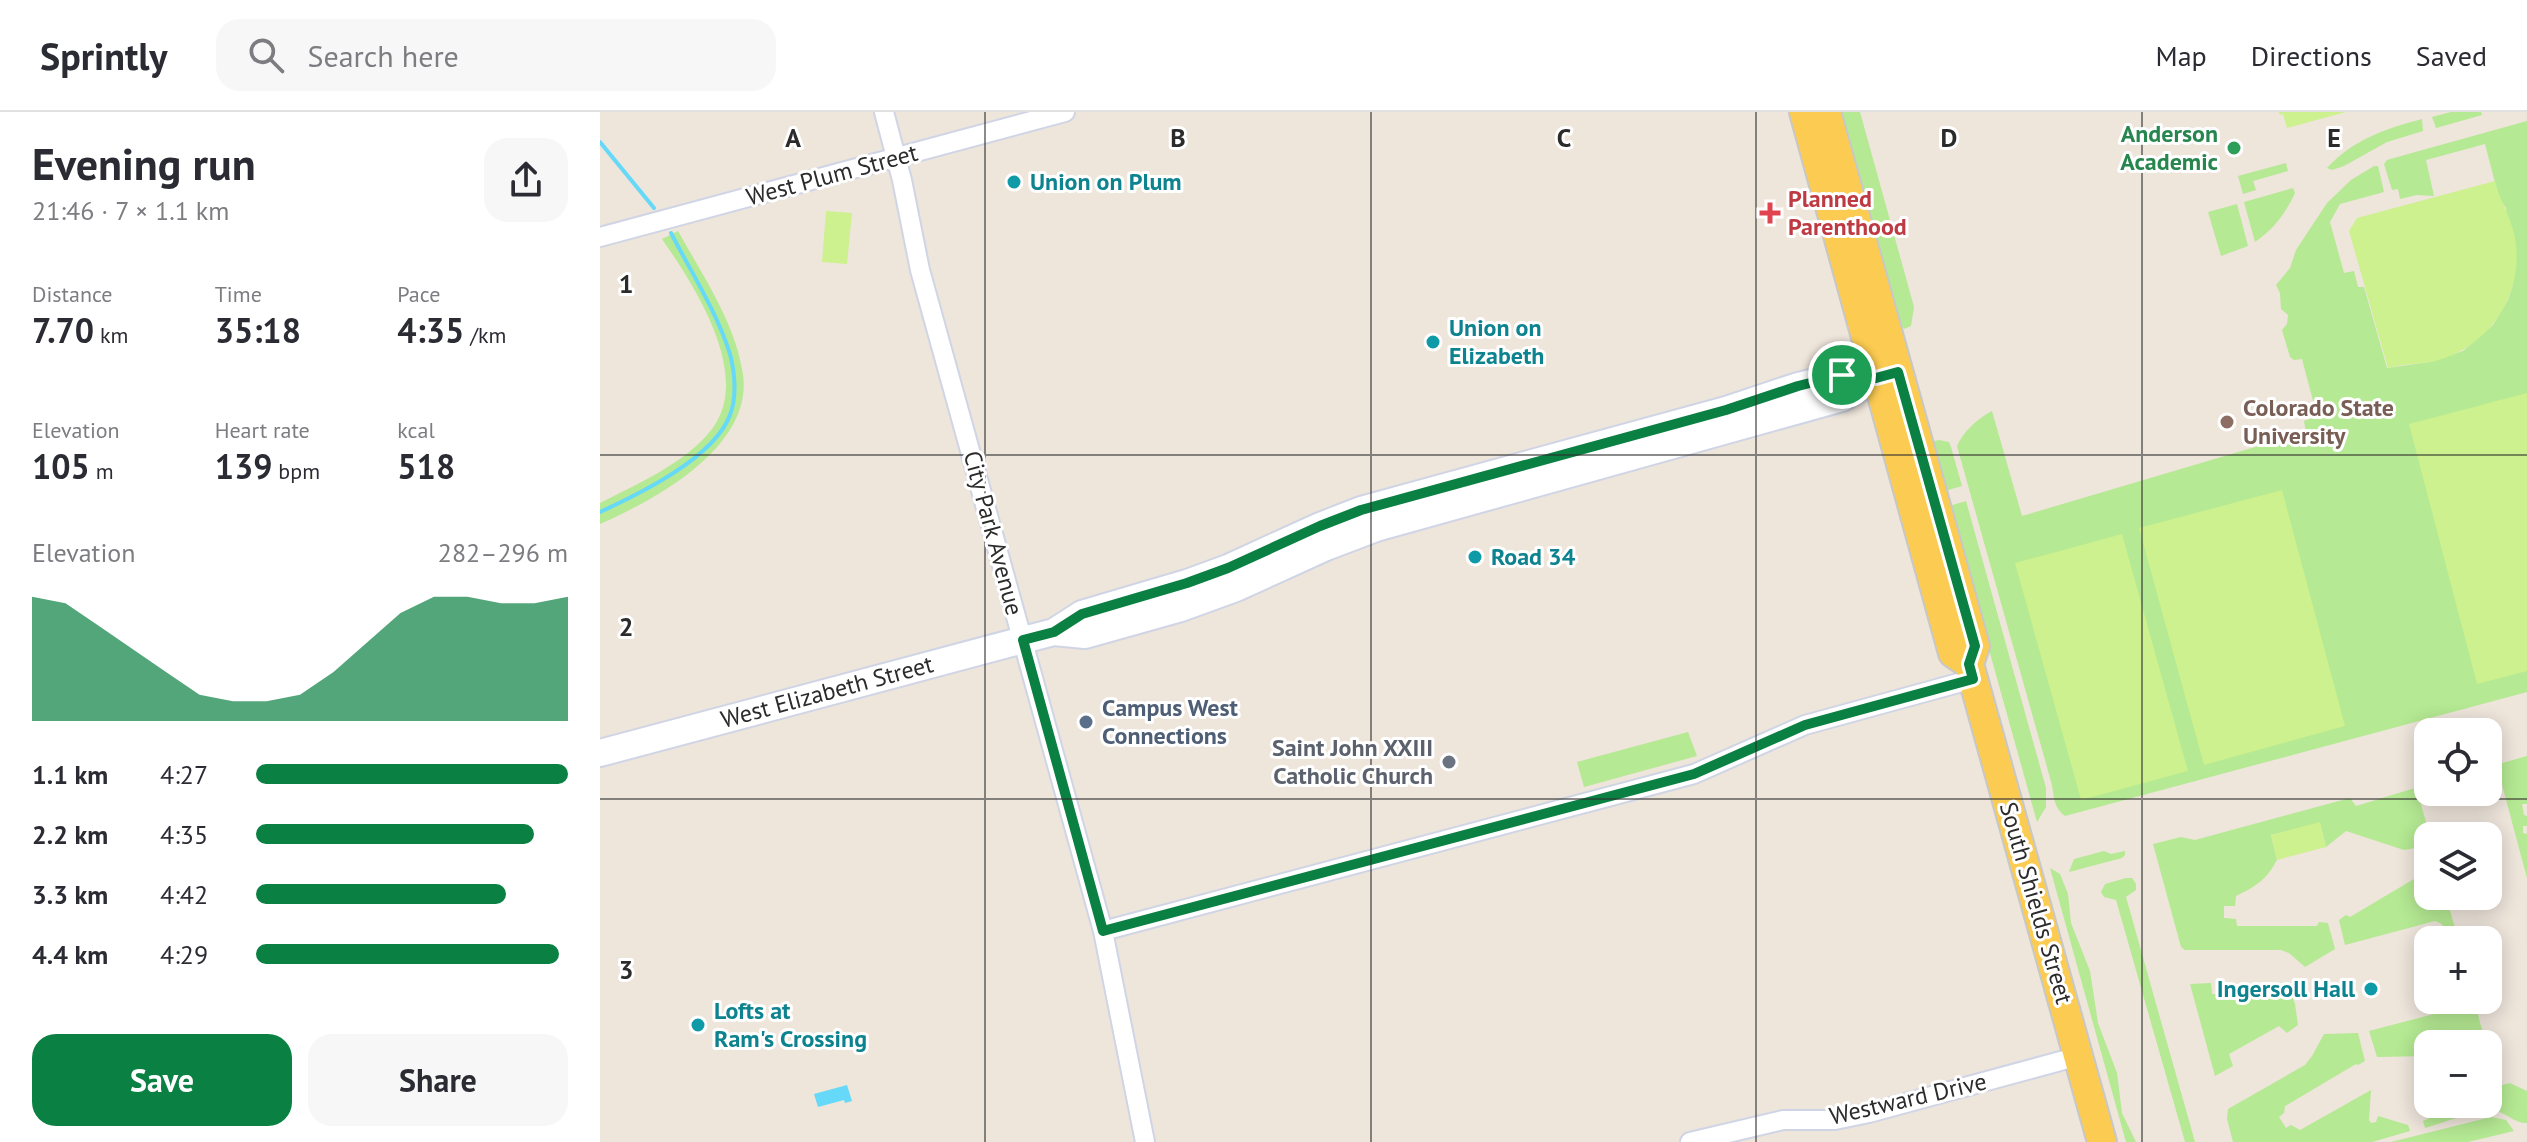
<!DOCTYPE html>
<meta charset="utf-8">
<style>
:root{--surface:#fff;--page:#f7f7f7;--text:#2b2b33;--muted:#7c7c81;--line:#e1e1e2;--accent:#0b8043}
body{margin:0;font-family:"PT Sans",sans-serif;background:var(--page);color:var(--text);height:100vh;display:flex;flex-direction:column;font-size:30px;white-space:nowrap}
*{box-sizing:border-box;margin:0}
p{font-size:26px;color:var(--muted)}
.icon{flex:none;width:44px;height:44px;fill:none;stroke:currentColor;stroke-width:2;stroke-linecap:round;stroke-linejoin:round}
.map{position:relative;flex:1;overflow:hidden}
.sheet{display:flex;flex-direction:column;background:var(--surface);width:600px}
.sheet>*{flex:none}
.controls{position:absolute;left:1814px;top:606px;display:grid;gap:16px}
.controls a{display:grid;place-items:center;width:88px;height:88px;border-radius:16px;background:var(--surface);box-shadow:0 4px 20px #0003;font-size:40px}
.pin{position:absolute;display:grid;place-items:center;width:68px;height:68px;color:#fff;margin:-34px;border:4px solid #fff;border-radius:50%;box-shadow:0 2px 8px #0007}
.round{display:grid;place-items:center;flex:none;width:84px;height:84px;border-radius:24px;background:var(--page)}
.overview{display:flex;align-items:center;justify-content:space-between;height:136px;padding:0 32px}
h1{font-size:44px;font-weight:700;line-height:60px}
.figures{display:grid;grid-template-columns:repeat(3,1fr);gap:12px;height:136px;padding:8px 32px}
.figures div{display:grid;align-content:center}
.figures b{font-size:34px;font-weight:700}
.figures small{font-size:22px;font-weight:400}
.figures p{font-size:22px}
.chart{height:224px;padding:16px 32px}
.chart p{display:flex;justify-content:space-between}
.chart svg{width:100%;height:144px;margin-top:8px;fill:var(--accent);opacity:.7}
.button{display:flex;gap:16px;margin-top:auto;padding:16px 32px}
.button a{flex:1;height:92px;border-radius:24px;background:var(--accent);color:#fff;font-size:32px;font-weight:700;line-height:92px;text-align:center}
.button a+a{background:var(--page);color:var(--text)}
ul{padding:0 32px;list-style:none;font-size:26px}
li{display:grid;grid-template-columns:128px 96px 1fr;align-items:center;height:60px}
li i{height:20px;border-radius:10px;background:var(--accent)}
header{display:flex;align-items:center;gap:48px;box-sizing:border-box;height:112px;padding:0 40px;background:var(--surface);border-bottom:2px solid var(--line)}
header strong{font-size:38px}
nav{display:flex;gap:44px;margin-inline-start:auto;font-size:28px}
.search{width:560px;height:72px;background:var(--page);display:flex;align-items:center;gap:20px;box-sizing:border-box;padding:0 28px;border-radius:24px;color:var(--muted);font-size:30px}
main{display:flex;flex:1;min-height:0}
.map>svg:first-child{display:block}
</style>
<header>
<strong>Sprintly</strong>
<div class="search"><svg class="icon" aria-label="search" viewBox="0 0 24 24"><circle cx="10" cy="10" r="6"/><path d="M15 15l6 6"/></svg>Search here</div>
<nav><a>Map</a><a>Directions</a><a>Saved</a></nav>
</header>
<main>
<section class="sheet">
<div class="overview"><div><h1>Evening run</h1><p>21:46 · 7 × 1.1 km</p></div><a class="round"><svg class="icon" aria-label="share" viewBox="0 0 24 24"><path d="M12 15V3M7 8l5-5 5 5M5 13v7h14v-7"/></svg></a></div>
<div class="figures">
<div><p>Distance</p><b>7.70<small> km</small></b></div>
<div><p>Time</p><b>35:18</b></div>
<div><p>Pace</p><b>4:35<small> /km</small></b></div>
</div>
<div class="figures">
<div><p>Elevation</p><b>105<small> m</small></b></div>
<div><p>Heart rate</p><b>139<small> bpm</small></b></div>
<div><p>kcal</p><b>518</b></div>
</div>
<div class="chart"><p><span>Elevation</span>282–296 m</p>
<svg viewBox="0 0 160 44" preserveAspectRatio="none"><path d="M0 44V6L10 8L20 15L30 22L40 29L50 36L60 38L70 38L80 36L90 29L100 20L110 11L120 6L130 6L140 8L150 8L160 6V44z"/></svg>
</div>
<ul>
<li><b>1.1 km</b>4:27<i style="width:100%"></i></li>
<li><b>2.2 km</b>4:35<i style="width:89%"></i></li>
<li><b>3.3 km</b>4:42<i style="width:80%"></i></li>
<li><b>4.4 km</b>4:29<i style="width:97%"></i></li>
</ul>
<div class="button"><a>Save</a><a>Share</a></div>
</section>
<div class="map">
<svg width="1927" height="1030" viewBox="0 0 1927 1030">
<rect width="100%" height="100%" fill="#eee5db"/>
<!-- green -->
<path fill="#b5e993" d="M1240,0H1260L1314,195L1311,214L1304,217L1298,208Z
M1851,0H1881L1882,3L1836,16L1832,5Z
M1822,7L1823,19L1787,30L1744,54L1732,58L1727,56C1754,27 1785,17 1822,7Z
M1927,9V580L1465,704C1454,696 1454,686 1452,673L1357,334C1363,320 1378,306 1392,299L1422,404L1706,320L1704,309L1717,304L1702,247L1694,248L1690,245L1682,218L1687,212L1688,203L1681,197L1680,181L1676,173L1690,156L1696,138L1727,91L1751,68L1774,54H1778L1784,80L1740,92L1730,110L1744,161L1754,159L1758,175H1764L1787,256L1830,250L1863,239L1893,213L1908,188L1913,173L1906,96L1899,86L1885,32L1826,48L1834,84L1817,83L1800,87L1798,77L1792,78L1784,52L1787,48L1801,44Z
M1686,51L1688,59L1653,69L1656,78L1643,82L1638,64Z
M1693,76L1695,81C1685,102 1674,117 1655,130L1644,90Z
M1637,92L1648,134L1621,144L1608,100Z
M78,119C103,164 136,212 143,263C153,335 55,388 0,412V391C37,372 86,351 112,317C153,263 94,173 62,127Z
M1339,328L1349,330L1351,335L1362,374L1345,379L1331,330Z
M1366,389L1446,676V695L1437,710L1349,394Z
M1088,620L1097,644L984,675L977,650Z
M1927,644V692H1922L1924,703L1927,704V714H1923V721L1927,722V766L1901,669L1897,666L1888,668V655Z
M1828,672V680H1838L1836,684L1820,689L1830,724L1828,784H1846L1856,820L1846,823L1842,812L1835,809L1745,833L1739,808L1746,803L1750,805L1819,764L1814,755L1823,750L1822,735L1804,738L1746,719L1726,735L1720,711L1671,723L1677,748C1665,769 1658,773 1636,784L1635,794H1624V806L1636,807L1637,814H1717L1719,810L1728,811L1735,837L1705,855L1689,841L1681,838H1585L1581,835L1553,732L1581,725L1595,728L1750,686L1756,694Z
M1504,739L1511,742L1525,739V743L1522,746L1469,760L1474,747Z
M1450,756L1460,762L1468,782L1471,811L1490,859L1498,911L1517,961L1522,1001L1536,1030H1526Z
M1526,766H1532L1536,772V778L1526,785L1595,1030H1585L1516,788L1504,785L1501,780L1505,772Z
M1611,871L1612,882L1671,883L1674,872L1689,875L1695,892L1698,913L1687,921L1679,914L1629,942L1633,954L1615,964L1590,872Z
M1857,888H1874L1886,932H1828V944L1777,945L1769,919L1834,902Z
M1758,921L1765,949L1758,953L1756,952L1685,994L1684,1001L1679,1005L1686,1016L1691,1013L1700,1018L1771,978L1769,1008L1771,1011L1776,1010L1778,1004L1808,1013L1810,1019L1772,1030H1633L1627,1007L1628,997L1705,953L1712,944L1724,922Z
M1894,963L1898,974L1910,971L1927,979V1011C1914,1012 1904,998 1891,998C1873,999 1843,1011 1825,1016L1823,1009L1858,992H1888V965Z
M1891,1005L1906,1008L1914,1019L1868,1030H1791Z"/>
<!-- pitch -->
<path fill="#ccf18e" d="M1679,0H1746L1687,16L1683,2L1680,3Z
M1895,69C1900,91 1914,109 1916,133C1922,183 1890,232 1842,247C1824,253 1805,251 1788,256L1749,119L1757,106Z
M226,99L252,101L247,152L222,150Z
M1927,281V559L1877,572L1809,312Z
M1682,378L1745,614L1604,653L1539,416Z
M1522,422L1588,659L1481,688L1415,451Z
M1720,710L1726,735L1677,748L1671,723Z"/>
<!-- water -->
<path fill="#66d9f8" d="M247,973L252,989L245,991L244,988L218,995L214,982Z"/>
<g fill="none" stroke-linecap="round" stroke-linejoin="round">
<!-- stream -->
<path stroke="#66d9f8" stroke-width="4" d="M0,30L54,96
M0,400C39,382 114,346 130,303C137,285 135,261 130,242C117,200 91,160 71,121"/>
<!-- minor casing -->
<g stroke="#d0d5e5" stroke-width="22">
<path id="minor" d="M284,0L302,68L320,158L503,819L545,1030
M0,125L465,0
M503,819L1094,662L1205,613L1373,567
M1090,1030L1183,1008H1235L1269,1001L1479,944"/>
</g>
<!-- secondary casing -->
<g stroke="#d0d5e5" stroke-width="30">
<path id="secondary" d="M454,520L482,502L587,471L628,456L720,414L761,398L1126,298L1198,274L1242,263L1276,266
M0,641L423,528L454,520L485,523L581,496L636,476L726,435L776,416L1242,286L1276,266L1297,260"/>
</g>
<!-- primary casing -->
<g stroke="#c8c8c8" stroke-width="32">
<path id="primary" d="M1204,0L1353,541L1369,552
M1226,0L1375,534L1369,552L1502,1030"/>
</g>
<!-- minor -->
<use href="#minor" stroke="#fff" stroke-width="18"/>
<!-- secondary -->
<use href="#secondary" stroke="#fff" stroke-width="26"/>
<!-- primary -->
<use href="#primary" stroke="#fccb52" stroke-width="28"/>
</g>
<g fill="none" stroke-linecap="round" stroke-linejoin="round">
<!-- route casing -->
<g stroke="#fff" stroke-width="16">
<path id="route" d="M1298,260L1375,534L1369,552L1373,567L1205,613L1094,662L503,819L423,528L454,520L482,502L587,471L628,456L720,414L761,398L1126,298L1198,274L1242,263L1276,266Z"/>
</g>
<!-- route -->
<use href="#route" stroke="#0b8043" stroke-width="10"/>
</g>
<!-- grid -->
<path fill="none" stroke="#2b2b2b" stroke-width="2" stroke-opacity="0.55" d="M385,0V1030M771,0V1030M1156,0V1030M1542,0V1030M0,343H1927M0,687H1927"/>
<!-- markers -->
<circle fill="#2e9e5b" stroke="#fff" stroke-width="3" cx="1634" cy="36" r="8"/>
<g fill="#0f9aa8" stroke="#fff" stroke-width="3">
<circle cx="414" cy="70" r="8"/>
<circle cx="833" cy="230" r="8"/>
<circle cx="875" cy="445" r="8"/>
<circle cx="1771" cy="877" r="8"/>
<circle cx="98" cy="913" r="8"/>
</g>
<path fill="#e0444e" stroke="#fff" stroke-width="3" d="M1166 89h8v8h8v8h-8v8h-8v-8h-8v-8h8z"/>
<circle fill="#8d6e63" stroke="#fff" stroke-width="3" cx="1627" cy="310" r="8"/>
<circle fill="#5c6f8a" stroke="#fff" stroke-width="3" cx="486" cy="610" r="8"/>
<circle fill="#6b7280" stroke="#fff" stroke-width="3" cx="849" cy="650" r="8"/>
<g text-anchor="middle" stroke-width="6" stroke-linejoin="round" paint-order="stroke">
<!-- leisure labels -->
<g font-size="24" font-weight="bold" fill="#27864d" stroke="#fff" text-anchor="end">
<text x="1618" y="30">Anderson<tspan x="1618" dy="28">Academic</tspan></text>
</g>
<!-- street labels -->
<g font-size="24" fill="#2b2b2b" stroke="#fff">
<text transform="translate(232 63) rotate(-15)" y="8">West Plum Street</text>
<text transform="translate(393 421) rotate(75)" y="8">City Park Avenue</text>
<text transform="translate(227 580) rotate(-15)" y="8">West Elizabeth Street</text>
<text transform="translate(1436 791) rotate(74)" y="8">South Shields Street</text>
<text transform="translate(1308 987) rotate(-13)" y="8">Westward Drive</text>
</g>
<!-- culture labels -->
<g font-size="24" font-weight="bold" fill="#0d838f" stroke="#fff" text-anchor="start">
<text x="430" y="78">Union on Plum</text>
<text x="849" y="224">Union on<tspan x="849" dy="28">Elizabeth</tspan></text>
<text x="891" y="453">Road 34</text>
<text x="1755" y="885" text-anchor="end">Ingersoll Hall</text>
<text x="114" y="907">Lofts at<tspan x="114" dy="28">Ram's Crossing</tspan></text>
</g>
<!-- health labels -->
<g font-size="24" font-weight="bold" fill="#be3a42" stroke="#fff" text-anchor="start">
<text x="1188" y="95">Planned<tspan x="1188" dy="28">Parenthood</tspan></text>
</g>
<!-- education labels -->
<g font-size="24" font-weight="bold" fill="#785e54" stroke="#fff" text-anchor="start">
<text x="1643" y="304">Colorado State<tspan x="1643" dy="28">University</tspan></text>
</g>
<!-- service labels -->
<g font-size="24" font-weight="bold" fill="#4e5e75" stroke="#fff" text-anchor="start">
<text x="502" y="604">Campus West<tspan x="502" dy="28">Connections</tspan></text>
</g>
<!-- worship labels -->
<g font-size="24" font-weight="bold" fill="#5b616d" stroke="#fff" text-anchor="end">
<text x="833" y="644">Saint John XXIII<tspan x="833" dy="28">Catholic Church</tspan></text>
</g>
</g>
<g font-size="26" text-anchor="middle" font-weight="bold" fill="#2b2b2b" stroke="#fff" stroke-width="6" stroke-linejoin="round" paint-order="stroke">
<text x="193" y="35">A</text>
<text x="578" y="35">B</text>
<text x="964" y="35">C</text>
<text x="1349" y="35">D</text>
<text x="1734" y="35">E</text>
<text x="26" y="181">1</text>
<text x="26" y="524">2</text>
<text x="26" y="867">3</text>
</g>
</svg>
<div class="controls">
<a><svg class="icon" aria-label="locate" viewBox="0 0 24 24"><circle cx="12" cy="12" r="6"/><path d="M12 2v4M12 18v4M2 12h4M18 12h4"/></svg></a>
<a><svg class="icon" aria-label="layers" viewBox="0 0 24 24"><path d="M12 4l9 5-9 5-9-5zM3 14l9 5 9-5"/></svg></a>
<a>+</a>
<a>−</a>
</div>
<div class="pin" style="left:1242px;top:263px;background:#1e9e55"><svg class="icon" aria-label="arrive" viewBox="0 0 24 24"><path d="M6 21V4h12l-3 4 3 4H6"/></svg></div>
</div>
</main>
